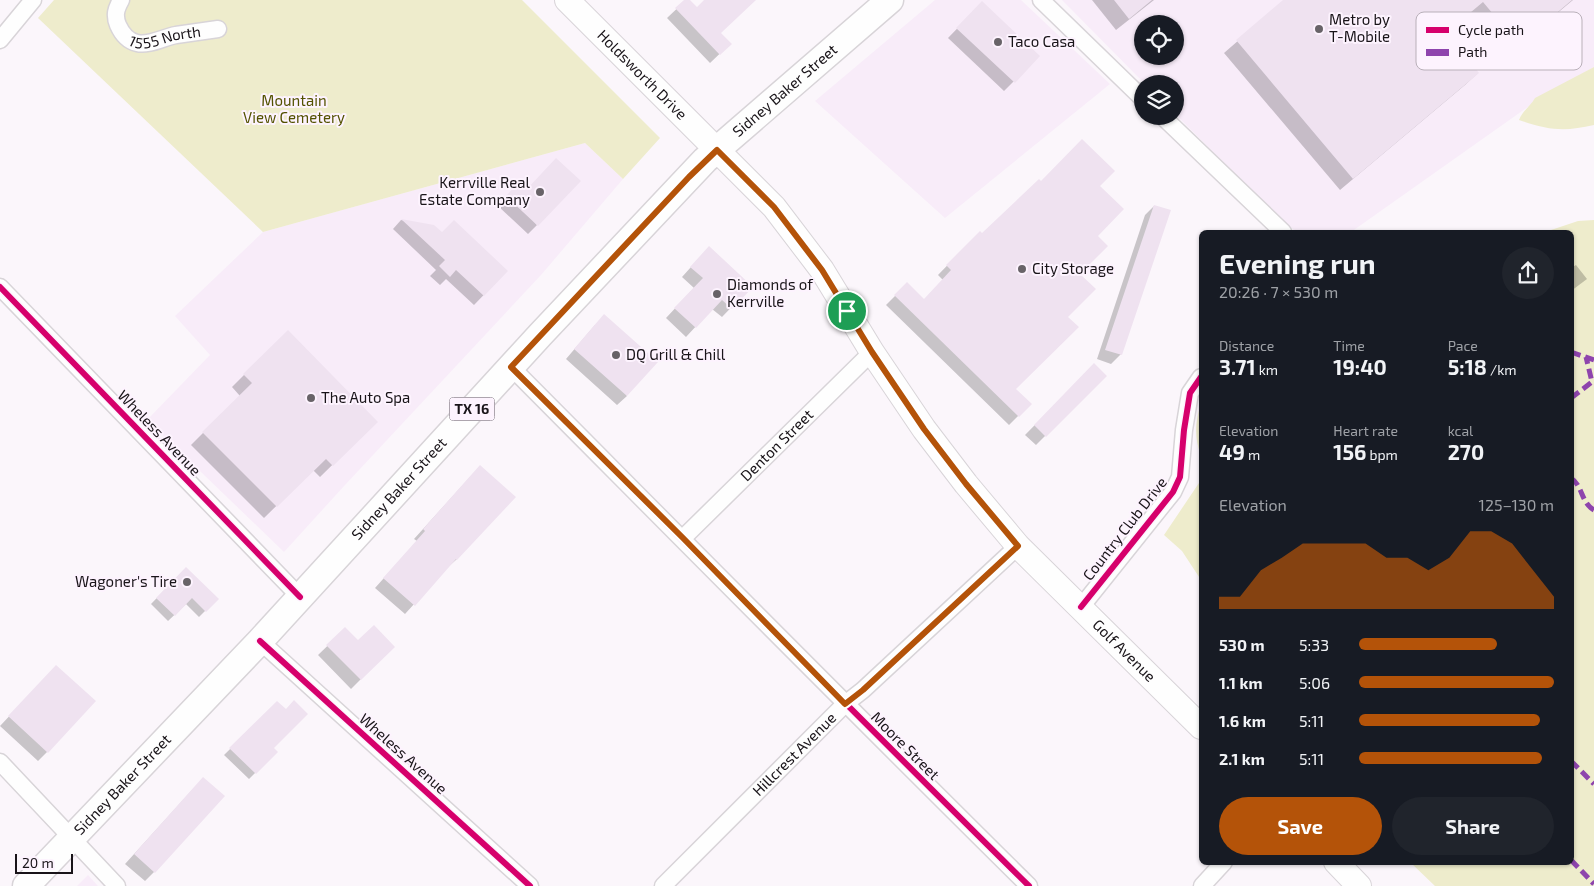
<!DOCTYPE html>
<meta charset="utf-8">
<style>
:root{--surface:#171b24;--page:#20242c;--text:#f1f3f6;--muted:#9ea1a6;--accent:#b45309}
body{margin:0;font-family:"Exo 2",sans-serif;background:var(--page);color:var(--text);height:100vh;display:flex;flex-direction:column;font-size:19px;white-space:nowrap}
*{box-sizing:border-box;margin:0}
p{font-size:16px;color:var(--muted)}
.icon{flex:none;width:28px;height:28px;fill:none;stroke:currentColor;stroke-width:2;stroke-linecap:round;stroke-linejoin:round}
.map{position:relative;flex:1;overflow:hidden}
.sheet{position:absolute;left:1199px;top:230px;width:375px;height:635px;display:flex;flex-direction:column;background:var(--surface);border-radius:8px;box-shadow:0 1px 4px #0004}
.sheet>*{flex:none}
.fabs{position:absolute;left:1134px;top:15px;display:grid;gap:10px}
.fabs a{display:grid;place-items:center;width:50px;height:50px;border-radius:50%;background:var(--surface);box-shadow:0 1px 4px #0004;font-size:25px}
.scale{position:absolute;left:15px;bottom:12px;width:58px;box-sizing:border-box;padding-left:5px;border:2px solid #191419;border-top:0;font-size:14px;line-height:18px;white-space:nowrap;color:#191419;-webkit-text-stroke:4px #fdf3fe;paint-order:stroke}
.pin{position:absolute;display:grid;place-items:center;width:42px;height:42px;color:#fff;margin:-21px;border:2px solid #fff;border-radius:50%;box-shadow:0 1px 5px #0007}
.round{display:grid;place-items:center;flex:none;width:52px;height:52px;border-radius:26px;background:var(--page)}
.overview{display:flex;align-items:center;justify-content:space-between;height:85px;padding:0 20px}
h1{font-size:28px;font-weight:700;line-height:38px}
.figures{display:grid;grid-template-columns:repeat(3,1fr);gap:8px;height:85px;padding:5px 20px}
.figures div{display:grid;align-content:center}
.figures b{font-size:21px;font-weight:700}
.figures small{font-size:14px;font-weight:400}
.figures p{font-size:14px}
.chart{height:140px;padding:10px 20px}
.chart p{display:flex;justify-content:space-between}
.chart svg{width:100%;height:90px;margin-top:5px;fill:var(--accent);opacity:.7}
.primary-button{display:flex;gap:10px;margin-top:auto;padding:10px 20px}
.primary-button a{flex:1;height:58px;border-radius:30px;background:var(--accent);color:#fff;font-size:20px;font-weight:700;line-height:58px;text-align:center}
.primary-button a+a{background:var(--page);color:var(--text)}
ul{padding:0 20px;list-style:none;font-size:16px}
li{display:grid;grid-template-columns:80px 60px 1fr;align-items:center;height:38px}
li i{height:12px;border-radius:6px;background:var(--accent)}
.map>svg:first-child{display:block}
</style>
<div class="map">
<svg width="1594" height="886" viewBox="0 0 1594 886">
<rect width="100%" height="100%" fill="#fbf6fb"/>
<!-- built -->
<path fill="#f8ecf9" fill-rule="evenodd" d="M935,0H1021L1110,84L945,218L815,101Z
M1062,0H1594V67L1532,104L1351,232H1298L1288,226L1175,114V84H1145ZM1142,24H1175V56H1142Z
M585,143L623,179L541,275L345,485L284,552L147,420L210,355L175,316L263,232Z
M88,875L98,886H77Z"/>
<!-- green -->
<path fill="#eeeccc" d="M54,0H522L660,138L623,179L585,143L263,232L38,18Z
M1594,67V125C1564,132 1548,130 1519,120C1523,110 1530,107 1535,98Z
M1594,220V886H1435L1411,863L1571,862V232H1545L1578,221Z
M1201,403V456C1194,436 1195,424 1201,403Z
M1201,480V580L1182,551L1164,535Z"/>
<!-- shadow -->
<path fill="#0003" d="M686,0H688L697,9L706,0H749L720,33L730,44L710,63L667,18Z
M1092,0H1154L1116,30Z
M1285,0H1573L1506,56L1470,14L1445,34L1478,73L1465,85L1340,190L1224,53Z
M982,3L1039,56L1004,91L948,38Z
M1041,182L1098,186L1096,236L1079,274L1066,317L1015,389L1030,404L1009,425L886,305L907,284L924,300L943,280L938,275L971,241L982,235Z
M510,193L537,225L528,234L498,206Z
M1154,206L1121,354L1111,364L1097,359L1145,215Z
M401,220L433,226L442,234L507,271L474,305L446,279L440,285L430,276L436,270L393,229Z
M700,257L751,287L722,317L712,309L686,337L666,318L694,288L682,277Z
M1576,265L1587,279L1571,291V268Z
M595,325L627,396L617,405L566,359Z
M288,331L376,422L320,477L313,470L264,518L191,445L240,396L232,387Z
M1094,365L1105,376L1036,445L1025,435Z
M471,476L457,559L447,568L405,614L375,588L417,541L414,539Z
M186,568L217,599L199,617L186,604L168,621L151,604Z
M345,629L358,642L393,647L351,689L318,655Z
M47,676V752L38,761L0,726Z
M277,703L272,748L276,752L249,779L224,755Z
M194,788L154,872L145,881L125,864Z"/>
<!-- building -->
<path fill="#efe2f0" d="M684,0H690L697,7L704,0H756L721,33L732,44L720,55L675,8Z
M1114,0H1152L1129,19Z
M1283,0H1572L1519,45L1483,2L1446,33L1479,73L1353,179L1236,40Z
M982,1L1040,56L1015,83L956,28Z
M1082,139L1115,171L1100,186L1124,209L1098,236L1108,246L1080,274L1096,289L1068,317L1079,327L1016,389L1032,404L1019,417L894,295L907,282L924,299L951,270L946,265L980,231L982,233L1039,179L1041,181Z
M556,158L581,181L538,226L506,196L519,182L527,189Z
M1154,205L1171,210L1122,355L1105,350Z
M401,219L434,225L442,232L454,220L508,271L484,296L456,270L450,277L439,266L445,260Z
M709,246L753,287L732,309L722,300L696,328L674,308L703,278L690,267Z
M604,314L658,362L627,396L574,349Z
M288,330L378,422L333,466L326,459L277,507L202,432L252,383L243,374Z
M1094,363L1107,376L1046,437L1034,425Z
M480,465L516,497L457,560L456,559L415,606L383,578L425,531L423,529Z
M186,567L219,599L206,612L192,598L175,616L156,598Z
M374,625L395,647L361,680L326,645L345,627L358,640Z
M56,665L96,701L48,753L8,716Z
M294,700L308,714L274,748L278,752L256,774L229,748L277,701L286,709Z
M203,777L225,796L155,873L134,854Z"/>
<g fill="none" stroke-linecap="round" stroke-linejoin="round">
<!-- street casing -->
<g stroke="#d8d4d8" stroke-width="19">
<g id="street">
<path id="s1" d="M121,0C116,9 114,15 118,25C122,34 128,41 137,43C149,46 164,37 176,35C190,33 204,31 218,29"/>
<path d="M1041,0L1142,98"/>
<path d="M0,40L33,0"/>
<path d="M1162,116L1283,232"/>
<path d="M0,287L300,597"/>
<path d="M511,367C683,540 855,714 1029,886"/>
<path id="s2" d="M683,538L872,352"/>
<path d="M1081,607L1173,492L1180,477L1184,430L1190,393L1201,377"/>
<path d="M260,641L530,886"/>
<path d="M0,762L117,886"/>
<path id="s3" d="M663,886L845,704L863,690L1018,546"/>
<path d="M1202,886L1224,862"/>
</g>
</g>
<!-- secondary casing -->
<g stroke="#d8d4d8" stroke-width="26">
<g id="secondary">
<path id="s4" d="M567,0L774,207L822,270L872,352L924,429L966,484L1018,546L1201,727"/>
<path d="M1336,862L1359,886"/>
</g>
</g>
<!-- primary casing -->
<g stroke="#d8d4d8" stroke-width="29">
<g id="primary">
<path id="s5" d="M26,886L260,641L540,335L705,160L890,0"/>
</g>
</g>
<!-- street -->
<use href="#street" stroke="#fefefe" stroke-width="16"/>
<!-- secondary -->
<use href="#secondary" stroke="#fefefe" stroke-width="24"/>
<!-- primary -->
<use href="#primary" stroke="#fefefe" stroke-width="26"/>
<!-- quiet -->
<path stroke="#8e44ad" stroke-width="5" stroke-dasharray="10 5" stroke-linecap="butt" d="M1571,352L1594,360
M1571,398L1592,382L1586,357
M1571,478C1583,486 1581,503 1594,510
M1571,761L1594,784
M1571,860L1594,884"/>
<!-- cycleway casing -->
<g stroke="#fdf3fe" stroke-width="9">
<path id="cycleway" d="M0,287L300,597
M511,367C683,540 855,714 1029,886
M1081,607L1173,492L1180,477L1184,430L1190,393L1201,377
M260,641L530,886"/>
</g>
<!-- cycleway -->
<use href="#cycleway" stroke="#d6006c" stroke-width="6"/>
</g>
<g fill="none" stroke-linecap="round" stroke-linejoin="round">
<!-- route casing -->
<g stroke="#fff" stroke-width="10">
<path id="route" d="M717,150L774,207L822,270L872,352L924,429L966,484L1018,546L863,690L845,704L683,538L511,367L689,177Z"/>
</g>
<!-- route -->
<use href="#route" stroke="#b45309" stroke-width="6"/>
</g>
<!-- markers -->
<g fill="#686368" stroke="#fdf3fe" stroke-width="2">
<circle cx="1319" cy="29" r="5"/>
<circle cx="998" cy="42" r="5"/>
<circle cx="540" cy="192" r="5"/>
<circle cx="1022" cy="269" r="5"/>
<circle cx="717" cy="294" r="5"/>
<circle cx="616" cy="355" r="5"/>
<circle cx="311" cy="398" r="5"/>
<circle cx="187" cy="582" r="5"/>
</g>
<g text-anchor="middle" stroke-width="4" stroke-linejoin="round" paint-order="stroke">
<!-- shield labels -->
<rect fill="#fdf3fe" stroke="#5d575e" stroke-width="1" x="449.5" y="397.5" width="45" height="23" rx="4"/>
<g font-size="14" font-weight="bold" fill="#191419">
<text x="472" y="414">TX 16</text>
</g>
<!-- poi labels -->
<g font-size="15" fill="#191419" stroke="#fdf3fe" text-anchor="start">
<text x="1329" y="25">Metro by<tspan x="1329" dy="17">T-Mobile</tspan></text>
<text x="1008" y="47">Taco Casa</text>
<text x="530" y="188" text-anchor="end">Kerrville Real<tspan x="530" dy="17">Estate Company</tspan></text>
<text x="1032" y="274">City Storage</text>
<text x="727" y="290">Diamonds of<tspan x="727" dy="17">Kerrville</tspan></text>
<text x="626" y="360">DQ Grill &amp; Chill</text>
<text x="321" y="403">The Auto Spa</text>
<text x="177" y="587" text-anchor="end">Wagoner's Tire</text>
</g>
<!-- street labels -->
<g font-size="15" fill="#191419" stroke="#fdf3fe">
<text dy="5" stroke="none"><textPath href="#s1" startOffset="82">1555 North</textPath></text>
<text dy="5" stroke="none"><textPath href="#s4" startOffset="106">Holdsworth Drive</textPath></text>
<text dy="5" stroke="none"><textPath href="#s5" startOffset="1100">Sidney Baker Street</textPath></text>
<text transform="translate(159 433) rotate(46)" y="5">Wheless Avenue</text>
<text dy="5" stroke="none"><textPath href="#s2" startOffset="132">Denton Street</textPath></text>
<text dy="5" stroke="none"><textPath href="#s5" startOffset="545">Sidney Baker Street</textPath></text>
<text transform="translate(1125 529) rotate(-52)" y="5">Country Club Drive</text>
<text dy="5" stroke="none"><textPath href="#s4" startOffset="860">Golf Avenue</textPath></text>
<text transform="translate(905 746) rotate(45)" y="5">Moore Street</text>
<text transform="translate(403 754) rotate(42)" y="5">Wheless Avenue</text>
<text dy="5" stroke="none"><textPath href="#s3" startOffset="186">Hillcrest Avenue</textPath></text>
<text dy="5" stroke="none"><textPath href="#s5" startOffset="140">Sidney Baker Street</textPath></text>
</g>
<!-- park labels -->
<g font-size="15" fill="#535201" stroke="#fdf3fe">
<text x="294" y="106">Mountain<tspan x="294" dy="17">View Cemetery</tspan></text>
</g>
</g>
<!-- legend -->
<rect x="1416" y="12" width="166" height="58" rx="8" fill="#fdf3fe" stroke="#b9b0b9" stroke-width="1"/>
<rect x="1426" y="27" width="23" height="6" fill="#d6006c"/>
<rect x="1426" y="49" width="23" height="7" fill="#8e44ad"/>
<g font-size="14" fill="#191419">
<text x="1458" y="35">Cycle path</text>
<text x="1458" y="57">Path</text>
</g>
</svg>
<div class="fabs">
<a><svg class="icon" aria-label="locate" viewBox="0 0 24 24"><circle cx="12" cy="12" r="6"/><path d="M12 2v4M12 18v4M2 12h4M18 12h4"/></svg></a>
<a><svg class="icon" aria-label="layers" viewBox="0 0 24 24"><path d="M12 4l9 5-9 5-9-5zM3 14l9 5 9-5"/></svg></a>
</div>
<div class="scale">20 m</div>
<div class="pin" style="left:847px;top:311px;background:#1e9e55"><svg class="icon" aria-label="arrive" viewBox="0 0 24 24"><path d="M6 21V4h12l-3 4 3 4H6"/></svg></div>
<section class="sheet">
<div class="overview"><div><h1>Evening run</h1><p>20:26 · 7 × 530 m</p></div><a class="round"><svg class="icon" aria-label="share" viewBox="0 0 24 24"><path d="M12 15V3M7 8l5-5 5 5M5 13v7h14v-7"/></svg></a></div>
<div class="figures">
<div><p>Distance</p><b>3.71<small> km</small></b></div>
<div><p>Time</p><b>19:40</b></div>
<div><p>Pace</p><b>5:18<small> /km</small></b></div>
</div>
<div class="figures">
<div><p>Elevation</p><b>49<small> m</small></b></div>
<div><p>Heart rate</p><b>156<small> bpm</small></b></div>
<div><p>kcal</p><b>270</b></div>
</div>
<div class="chart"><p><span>Elevation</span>125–130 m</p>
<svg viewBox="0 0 160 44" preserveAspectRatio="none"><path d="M0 44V38L10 38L20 25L30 19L40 12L50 12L60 12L70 12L80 19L90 19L100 25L110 19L120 6L130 6L140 12L150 25L160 38V44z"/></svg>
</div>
<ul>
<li><b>530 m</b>5:33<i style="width:71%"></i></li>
<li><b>1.1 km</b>5:06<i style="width:100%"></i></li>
<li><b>1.6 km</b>5:11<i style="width:93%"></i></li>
<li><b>2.1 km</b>5:11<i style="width:94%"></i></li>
</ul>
<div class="primary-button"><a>Save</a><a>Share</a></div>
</section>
</div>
